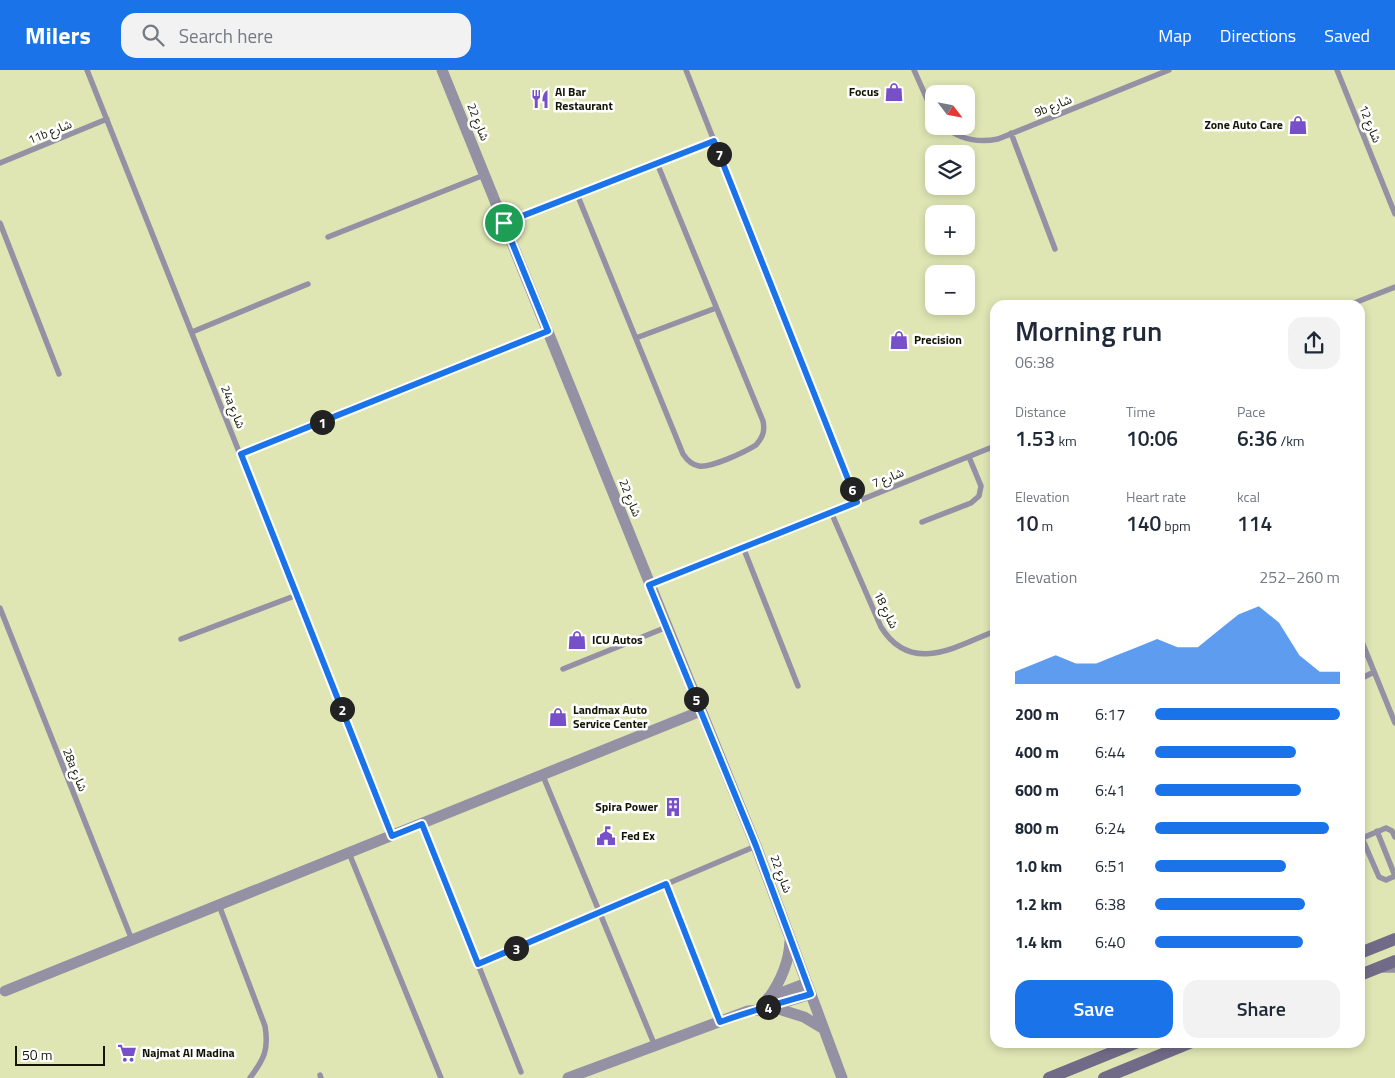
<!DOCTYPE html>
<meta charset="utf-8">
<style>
:root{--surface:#fff;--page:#f2f2f3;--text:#1f2937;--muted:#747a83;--accent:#1a73e8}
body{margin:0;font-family:"Titillium Web","Noto Sans Arabic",sans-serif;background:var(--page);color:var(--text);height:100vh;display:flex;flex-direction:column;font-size:19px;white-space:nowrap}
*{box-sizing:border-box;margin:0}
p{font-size:16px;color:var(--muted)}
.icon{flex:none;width:28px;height:28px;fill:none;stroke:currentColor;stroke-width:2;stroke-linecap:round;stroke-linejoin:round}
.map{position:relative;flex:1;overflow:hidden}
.panel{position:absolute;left:990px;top:230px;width:375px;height:748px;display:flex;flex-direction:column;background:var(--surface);border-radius:15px;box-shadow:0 2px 8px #0003}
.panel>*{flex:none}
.needle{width:32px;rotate:122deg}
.buttons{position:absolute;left:925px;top:15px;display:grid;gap:10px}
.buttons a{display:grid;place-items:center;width:50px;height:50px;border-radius:10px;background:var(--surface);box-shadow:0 2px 8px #0003;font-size:25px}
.scale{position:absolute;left:15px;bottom:12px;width:90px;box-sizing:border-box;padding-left:5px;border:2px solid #141604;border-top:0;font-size:14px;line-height:18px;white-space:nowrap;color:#141604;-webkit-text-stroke:4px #fff;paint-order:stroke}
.pin{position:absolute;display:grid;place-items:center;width:42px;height:42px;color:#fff;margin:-21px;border:2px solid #fff;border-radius:50%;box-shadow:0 1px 5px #0007}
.km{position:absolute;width:25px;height:25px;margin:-12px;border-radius:50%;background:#222;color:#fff;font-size:14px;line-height:25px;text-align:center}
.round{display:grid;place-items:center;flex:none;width:52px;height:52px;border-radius:15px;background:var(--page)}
.summary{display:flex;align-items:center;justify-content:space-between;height:85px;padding:0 25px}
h1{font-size:28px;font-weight:600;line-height:38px}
.stats{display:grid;grid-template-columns:repeat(3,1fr);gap:8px;height:85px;padding:5px 25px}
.stats div{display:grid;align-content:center}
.stats b{font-size:21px;font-weight:600}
.stats small{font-size:14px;font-weight:400}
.stats p{font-size:14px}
.chart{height:140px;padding:10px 25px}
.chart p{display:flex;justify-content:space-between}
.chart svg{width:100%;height:90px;margin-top:5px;fill:var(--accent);opacity:.7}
.button{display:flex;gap:10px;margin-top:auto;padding:10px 25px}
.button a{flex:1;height:58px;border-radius:15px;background:var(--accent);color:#fff;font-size:20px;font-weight:600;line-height:58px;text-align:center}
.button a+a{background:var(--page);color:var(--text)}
ul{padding:0 25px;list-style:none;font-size:16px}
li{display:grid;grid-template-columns:80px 60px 1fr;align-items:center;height:38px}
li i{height:12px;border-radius:6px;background:var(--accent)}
header{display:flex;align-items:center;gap:30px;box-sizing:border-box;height:70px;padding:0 25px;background:var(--accent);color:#fff}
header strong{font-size:24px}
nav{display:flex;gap:28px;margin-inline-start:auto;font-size:18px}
.search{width:350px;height:45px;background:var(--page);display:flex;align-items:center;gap:12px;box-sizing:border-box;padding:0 18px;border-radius:15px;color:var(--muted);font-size:19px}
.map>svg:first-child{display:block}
</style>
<header>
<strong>Milers</strong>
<div class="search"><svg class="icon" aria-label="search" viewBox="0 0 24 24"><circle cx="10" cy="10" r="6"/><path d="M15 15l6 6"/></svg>Search here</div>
<nav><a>Map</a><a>Directions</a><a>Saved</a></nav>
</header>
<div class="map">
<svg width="1395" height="1008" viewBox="0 0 1395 1008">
<rect width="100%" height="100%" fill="#dfe6b4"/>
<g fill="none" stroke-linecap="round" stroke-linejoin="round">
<!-- service -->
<path stroke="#9591a5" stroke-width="5.5" d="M87,0L392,766
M686,0L857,432
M914,0L934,45
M1337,0L1395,144
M944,56C960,70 978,73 998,69L1169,0
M1011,63L1055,179
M0,93L107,49
M577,124L683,384C687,390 692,395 699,396C711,398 745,382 756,375C763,367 765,361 763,351L657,93
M0,153L59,304
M504,153L714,71
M328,167L484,105
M1349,235L1395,217
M192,262L308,214
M636,268L716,238
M241,384L548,261
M831,442L881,557C911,605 955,577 995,561
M922,452L971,433L979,426L981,416L969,387
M743,477L798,616
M649,515L995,376
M0,538L132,870
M1360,567L1395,653
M181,569L297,525
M563,599L667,557
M1360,609L1374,602
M543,706L655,976
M422,754L521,1002
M1377,761L1395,806
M1362,768L1379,807L1386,810L1395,806
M1360,769L1386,758L1392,761L1395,767
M349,783L441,1008
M666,814L720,952
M219,835L265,956C269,980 264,989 250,1008
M478,894L756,776
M1383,900H1395
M320,1005L321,1008"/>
<!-- minor -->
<path stroke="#9591a5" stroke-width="11" d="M442,0L756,776L842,1008
M5,921L701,641
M768,928L807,913
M768,929C781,911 789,893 790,871
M772,937L804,947L824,959
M568,1008L748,941L759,940L811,924"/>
<!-- secondary -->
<path stroke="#716b88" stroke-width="12" d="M1360,883L1395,869
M1360,905L1395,891
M1049,1008L1138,972
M1104,1008L1192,972"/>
</g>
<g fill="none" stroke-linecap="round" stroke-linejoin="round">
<!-- route casing -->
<g stroke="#fff" stroke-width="10">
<path id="route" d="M714,71L857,432L649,515L756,776L811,924C780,933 750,941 720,952L666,814L478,894L422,754L392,766L241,384L548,261L504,153Z"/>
</g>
<!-- route -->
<use href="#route" stroke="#1a73e8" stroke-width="6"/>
</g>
<!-- icons -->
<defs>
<g id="shop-bare" transform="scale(1.5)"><path d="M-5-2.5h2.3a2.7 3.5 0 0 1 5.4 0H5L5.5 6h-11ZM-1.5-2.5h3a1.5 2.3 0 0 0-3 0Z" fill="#7750c9" stroke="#fff" stroke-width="2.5" paint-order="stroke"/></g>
<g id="restaurant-bare" transform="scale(1.5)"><path d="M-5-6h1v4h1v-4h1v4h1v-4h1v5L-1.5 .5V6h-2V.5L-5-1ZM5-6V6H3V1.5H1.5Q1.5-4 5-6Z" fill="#7750c9" stroke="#fff" stroke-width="2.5" paint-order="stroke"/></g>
<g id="building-bare" transform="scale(1.5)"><path d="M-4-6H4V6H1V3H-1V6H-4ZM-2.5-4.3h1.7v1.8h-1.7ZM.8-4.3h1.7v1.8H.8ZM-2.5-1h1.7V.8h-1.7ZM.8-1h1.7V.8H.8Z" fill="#7750c9" stroke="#fff" stroke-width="2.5" paint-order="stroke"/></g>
<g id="civic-bare" transform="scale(1.5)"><path d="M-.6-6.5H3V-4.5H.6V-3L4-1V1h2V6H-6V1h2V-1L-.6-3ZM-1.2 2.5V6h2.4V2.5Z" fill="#7750c9" stroke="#fff" stroke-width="2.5" paint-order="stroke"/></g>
<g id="supermarket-bare" transform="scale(1.5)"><path d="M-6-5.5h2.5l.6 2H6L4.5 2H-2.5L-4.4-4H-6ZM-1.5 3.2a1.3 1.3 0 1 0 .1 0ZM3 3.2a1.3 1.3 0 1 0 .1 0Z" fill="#7750c9" stroke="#fff" stroke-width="2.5" paint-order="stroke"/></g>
</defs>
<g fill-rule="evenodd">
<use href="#shop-bare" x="894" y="22"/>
<use href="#restaurant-bare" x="540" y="29"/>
<use href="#shop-bare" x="1298" y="55"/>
<use href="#shop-bare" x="899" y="270"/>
<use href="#shop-bare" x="577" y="570"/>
<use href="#shop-bare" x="558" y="647"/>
<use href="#building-bare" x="673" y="737"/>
<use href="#civic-bare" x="606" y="766"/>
<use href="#supermarket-bare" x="127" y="983"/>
</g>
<g text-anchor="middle" stroke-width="5" stroke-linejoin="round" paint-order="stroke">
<!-- poi labels -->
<g font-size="12" font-weight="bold" fill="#141604" stroke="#fff" text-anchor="start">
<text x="555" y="26">Al Bar<tspan x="555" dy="14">Restaurant</tspan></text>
<text x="879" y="26" text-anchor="end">Focus</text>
<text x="1283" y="59" text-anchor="end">Zone Auto Care</text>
<text x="914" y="274">Precision</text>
<text x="592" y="574">ICU Autos</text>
<text x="573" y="644">Landmax Auto<tspan x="573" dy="14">Service Center</tspan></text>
<text x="658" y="741" text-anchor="end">Spira Power</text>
<text x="621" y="770">Fed Ex</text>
<text x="142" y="987">Najmat Al Madina</text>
</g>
<!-- street labels -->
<g font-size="12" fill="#141604" stroke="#fff">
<text transform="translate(1053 36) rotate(-22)" y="4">9b شارع</text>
<text transform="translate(478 52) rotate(68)" y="4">شارع 22</text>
<text transform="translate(1370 54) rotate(68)" y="4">شارع 12</text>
<text transform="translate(50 62) rotate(-22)" y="4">11b شارع</text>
<text transform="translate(233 337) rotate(68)" y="4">24a شارع</text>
<text transform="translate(888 408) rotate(-22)" y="4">شارع 7</text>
<text transform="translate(630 428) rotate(68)" y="4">شارع 22</text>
<text transform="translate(886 540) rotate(64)" y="4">شارع 18</text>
<text transform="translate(75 700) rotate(68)" y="4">28a شارع</text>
<text transform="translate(781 804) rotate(69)" y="4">شارع 22</text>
</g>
</g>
</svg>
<div class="buttons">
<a><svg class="needle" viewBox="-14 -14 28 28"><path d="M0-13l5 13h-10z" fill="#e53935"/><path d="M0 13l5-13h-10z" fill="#747a83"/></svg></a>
<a><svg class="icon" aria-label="layers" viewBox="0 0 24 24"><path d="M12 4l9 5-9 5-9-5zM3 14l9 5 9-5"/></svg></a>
<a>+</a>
<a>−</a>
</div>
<div class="scale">50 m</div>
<div class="pin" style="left:504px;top:153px;background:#1e9e55"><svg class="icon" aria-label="arrive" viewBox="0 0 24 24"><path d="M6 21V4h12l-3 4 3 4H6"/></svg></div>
<b class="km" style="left:322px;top:352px">1</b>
<b class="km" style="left:342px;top:639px">2</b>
<b class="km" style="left:516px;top:878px">3</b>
<b class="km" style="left:768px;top:937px">4</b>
<b class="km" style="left:696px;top:629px">5</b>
<b class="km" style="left:852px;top:419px">6</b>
<b class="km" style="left:719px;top:84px">7</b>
<section class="panel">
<div class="summary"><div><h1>Morning run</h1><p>06:38</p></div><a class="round"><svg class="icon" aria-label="share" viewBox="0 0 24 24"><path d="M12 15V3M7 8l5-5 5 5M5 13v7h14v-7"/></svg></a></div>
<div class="stats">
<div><p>Distance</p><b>1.53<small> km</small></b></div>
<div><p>Time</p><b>10:06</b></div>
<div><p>Pace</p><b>6:36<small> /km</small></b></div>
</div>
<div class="stats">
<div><p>Elevation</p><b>10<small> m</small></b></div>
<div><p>Heart rate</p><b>140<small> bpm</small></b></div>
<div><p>kcal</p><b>114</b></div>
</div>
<div class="chart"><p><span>Elevation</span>252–260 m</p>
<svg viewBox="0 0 160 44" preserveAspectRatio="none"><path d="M0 44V38L10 34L20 30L30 34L40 34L50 30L60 26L70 22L80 26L90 26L100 18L110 10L120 6L130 14L140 30L150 38L160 38V44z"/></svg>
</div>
<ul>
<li><b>200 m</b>6:17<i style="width:100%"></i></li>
<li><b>400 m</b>6:44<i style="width:76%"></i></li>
<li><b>600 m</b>6:41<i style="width:79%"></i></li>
<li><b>800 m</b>6:24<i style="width:94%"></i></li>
<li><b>1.0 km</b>6:51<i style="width:71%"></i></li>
<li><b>1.2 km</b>6:38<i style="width:81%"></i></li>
<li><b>1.4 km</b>6:40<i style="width:80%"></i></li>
</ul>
<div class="button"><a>Save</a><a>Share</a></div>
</section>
</div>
